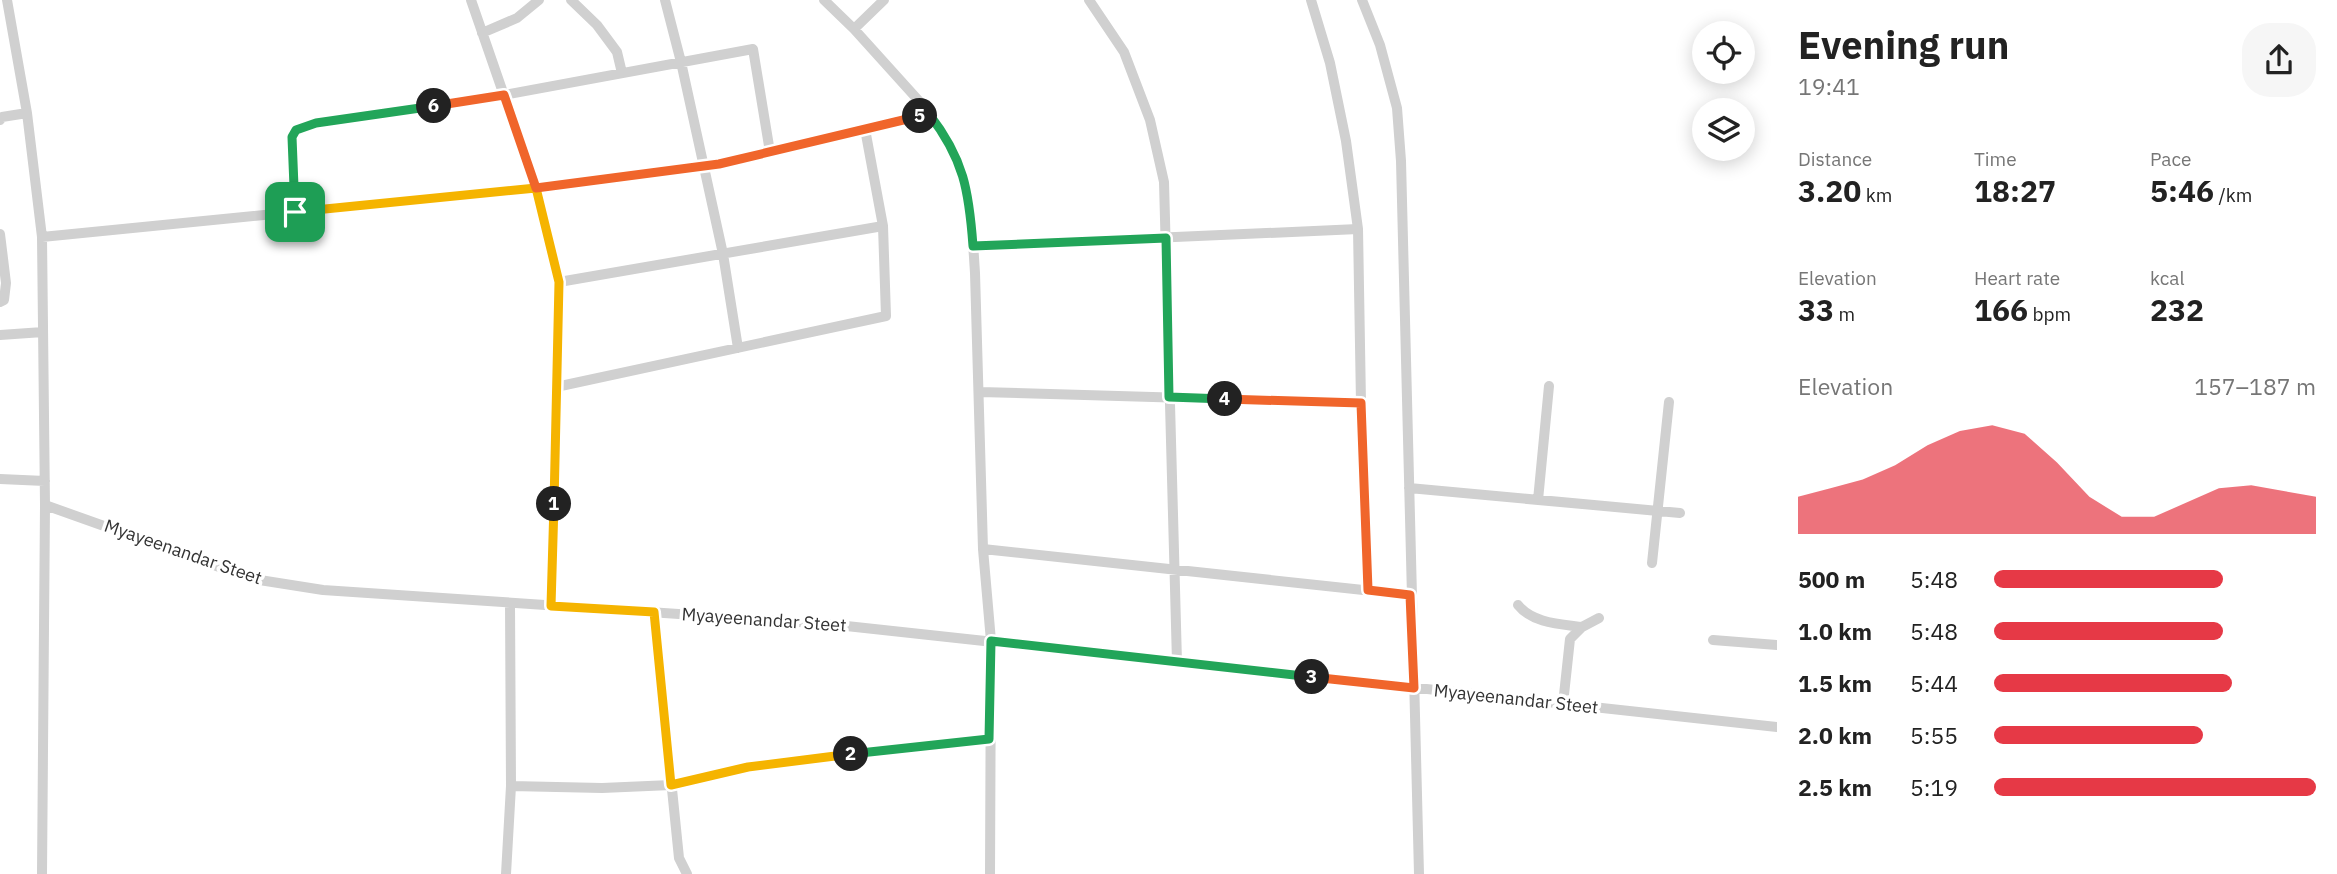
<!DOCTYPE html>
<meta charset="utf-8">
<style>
:root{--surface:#fff;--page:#f6f6f6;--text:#222;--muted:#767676;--accent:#e63946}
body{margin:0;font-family:"IBM Plex Sans",sans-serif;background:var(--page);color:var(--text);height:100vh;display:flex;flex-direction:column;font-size:26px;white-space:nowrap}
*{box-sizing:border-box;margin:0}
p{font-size:23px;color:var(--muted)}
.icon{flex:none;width:38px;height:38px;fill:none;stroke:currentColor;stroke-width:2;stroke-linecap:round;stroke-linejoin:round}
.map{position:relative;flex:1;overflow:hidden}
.sheet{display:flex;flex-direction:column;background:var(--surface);width:560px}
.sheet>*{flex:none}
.fabs{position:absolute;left:1692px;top:21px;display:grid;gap:14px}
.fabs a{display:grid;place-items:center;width:63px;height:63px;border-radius:50%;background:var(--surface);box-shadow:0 4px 18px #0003;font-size:35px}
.pin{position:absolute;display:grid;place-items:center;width:60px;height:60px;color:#fff;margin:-30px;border-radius:14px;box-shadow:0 4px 10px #0006}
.km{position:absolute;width:35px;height:35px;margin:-18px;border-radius:50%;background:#222;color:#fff;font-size:19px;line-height:35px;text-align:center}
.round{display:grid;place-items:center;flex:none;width:74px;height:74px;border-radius:28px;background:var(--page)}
.overview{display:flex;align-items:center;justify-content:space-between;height:119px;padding:0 21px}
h1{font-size:38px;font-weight:700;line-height:52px}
.metrics{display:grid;grid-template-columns:repeat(3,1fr);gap:10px;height:119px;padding:7px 21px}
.metrics div{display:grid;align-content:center}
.metrics b{font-size:30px;font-weight:700}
.metrics small{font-size:19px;font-weight:400}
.metrics p{font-size:19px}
.chart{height:196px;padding:14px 21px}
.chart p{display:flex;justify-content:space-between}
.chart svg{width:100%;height:126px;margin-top:7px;fill:var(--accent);opacity:.7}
ul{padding:0 21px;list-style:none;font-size:23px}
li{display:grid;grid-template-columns:112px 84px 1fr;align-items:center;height:52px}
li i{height:18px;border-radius:9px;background:var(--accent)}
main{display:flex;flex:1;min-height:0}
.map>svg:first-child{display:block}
</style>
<main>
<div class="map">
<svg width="1777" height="874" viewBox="0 0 1777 874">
<rect width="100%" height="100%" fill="#fff"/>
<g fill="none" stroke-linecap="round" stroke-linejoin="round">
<!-- minor -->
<path stroke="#d0d0d0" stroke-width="10" d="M7,0L27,113L42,237L45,505
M471,0L536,188L559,282L551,606
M571,0L597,25L617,52L622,73
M665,0L681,62L723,254L738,348
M824,0L854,29L919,101L940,128L956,154L965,181L971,211L975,273L983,549L991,641L990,874
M1089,0L1124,52L1150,120L1164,182L1177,662
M1311,0L1330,63L1346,141L1358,229L1361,403L1368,590
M1362,0L1380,45L1397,108L1401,161L1419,874
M854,29L884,0
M482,33L517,18L539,0
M0,120L2,117L27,113
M295,212L292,137L296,130L305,126L504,95L753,49L770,152
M0,234L6,283L4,300L0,302
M42,237L536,188L719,164L929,114
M973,246L1358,229
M559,282L883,226
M0,335L43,332
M556,387L886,316L883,226L865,129
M980,392L1361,403
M0,479L45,481
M1409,488L1680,513
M1538,500L1549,386
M983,549L1410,595
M1652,563L1669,402
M1518,605C1532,623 1560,624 1582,627
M654,612L679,858L687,874
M1713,640L1777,645
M1563,704L1570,639L1582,627L1599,618
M511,786L602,788L671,785L748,767L798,760L989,739
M42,874L45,505L253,579L323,590L828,624L1777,727
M506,874L511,786L510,604"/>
</g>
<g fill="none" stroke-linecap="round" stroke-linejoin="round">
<!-- split-1 casing -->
<g stroke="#fff" stroke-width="14">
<path id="split-1" d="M295,212L536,188L559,282L554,504"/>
</g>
<!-- split-2 casing -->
<g stroke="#fff" stroke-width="14">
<path id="split-2" d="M554,504L551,606L654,612L671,785L748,767L851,754"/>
</g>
<!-- split-3 casing -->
<g stroke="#fff" stroke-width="14">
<path id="split-3" d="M851,754L989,739L991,641L1312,677"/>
</g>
<!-- split-4 casing -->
<g stroke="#fff" stroke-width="14">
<path id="split-4" d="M1225,399L1361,403L1368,590L1410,595L1414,688L1312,677"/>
</g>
<!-- split-5 casing -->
<g stroke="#fff" stroke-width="14">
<path id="split-5" d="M920,116L929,114C964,159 969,191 973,246L1166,238L1169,397L1225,399"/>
</g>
<!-- split-6 casing -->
<g stroke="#fff" stroke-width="14">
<path id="split-6" d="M434,106L504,95L536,188L719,164L920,116"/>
</g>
<!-- split-7 casing -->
<g stroke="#fff" stroke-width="14">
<path id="split-7" d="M295,212L292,137L296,130L316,123L434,106"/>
</g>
<!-- split-1 -->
<use href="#split-1" stroke="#f5b400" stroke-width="9"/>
<!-- split-2 -->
<use href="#split-2" stroke="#f5b400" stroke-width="9"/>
<!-- split-3 -->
<use href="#split-3" stroke="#22a559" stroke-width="9"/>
<!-- split-4 -->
<use href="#split-4" stroke="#f0652b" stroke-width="9"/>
<!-- split-5 -->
<use href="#split-5" stroke="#22a559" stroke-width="9"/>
<!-- split-6 -->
<use href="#split-6" stroke="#f0652b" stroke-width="9"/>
<!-- split-7 -->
<use href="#split-7" stroke="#22a559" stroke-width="9"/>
</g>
<g text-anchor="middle" stroke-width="7" stroke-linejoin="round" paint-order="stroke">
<!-- street labels -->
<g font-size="18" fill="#333" stroke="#fff">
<text transform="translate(183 552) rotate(19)" y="6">Myayeenandar Steet</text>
<text transform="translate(764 620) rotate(4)" y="6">Myayeenandar Steet</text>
<text transform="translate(1516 699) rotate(6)" y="6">Myayeenandar Steet</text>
</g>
</g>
</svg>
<div class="fabs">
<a><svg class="icon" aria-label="locate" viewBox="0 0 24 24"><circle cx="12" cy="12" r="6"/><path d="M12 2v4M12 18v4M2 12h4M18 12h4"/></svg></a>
<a><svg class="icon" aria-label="layers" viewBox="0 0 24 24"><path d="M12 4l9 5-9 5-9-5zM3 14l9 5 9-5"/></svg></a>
</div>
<div class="pin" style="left:295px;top:212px;background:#1e9e55"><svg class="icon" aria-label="arrive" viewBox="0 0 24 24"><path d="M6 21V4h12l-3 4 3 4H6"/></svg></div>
<b class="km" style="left:554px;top:504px">1</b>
<b class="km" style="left:851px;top:754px">2</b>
<b class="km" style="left:1312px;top:677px">3</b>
<b class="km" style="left:1225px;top:399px">4</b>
<b class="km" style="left:920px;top:116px">5</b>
<b class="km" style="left:434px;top:106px">6</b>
</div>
<section class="sheet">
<div class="overview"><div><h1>Evening run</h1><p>19:41</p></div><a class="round"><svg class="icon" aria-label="share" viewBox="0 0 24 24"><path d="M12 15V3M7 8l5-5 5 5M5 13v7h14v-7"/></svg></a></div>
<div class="metrics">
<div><p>Distance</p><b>3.20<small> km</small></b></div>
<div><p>Time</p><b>18:27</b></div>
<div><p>Pace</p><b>5:46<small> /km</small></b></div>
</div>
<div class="metrics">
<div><p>Elevation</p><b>33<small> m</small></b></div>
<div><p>Heart rate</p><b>166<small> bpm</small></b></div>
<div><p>kcal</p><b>232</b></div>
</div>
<div class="chart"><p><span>Elevation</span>157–187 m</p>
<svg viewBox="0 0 160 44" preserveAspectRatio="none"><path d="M0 44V31L10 28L20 25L30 20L40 13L50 8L60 6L70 9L80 19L90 31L100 38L110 38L120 33L130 28L140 27L150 29L160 31V44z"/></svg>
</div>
<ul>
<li><b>500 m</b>5:48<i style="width:71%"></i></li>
<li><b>1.0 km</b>5:48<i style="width:71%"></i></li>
<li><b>1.5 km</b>5:44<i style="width:74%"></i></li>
<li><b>2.0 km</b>5:55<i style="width:65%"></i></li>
<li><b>2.5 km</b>5:19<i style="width:100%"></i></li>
</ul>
</section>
</main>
